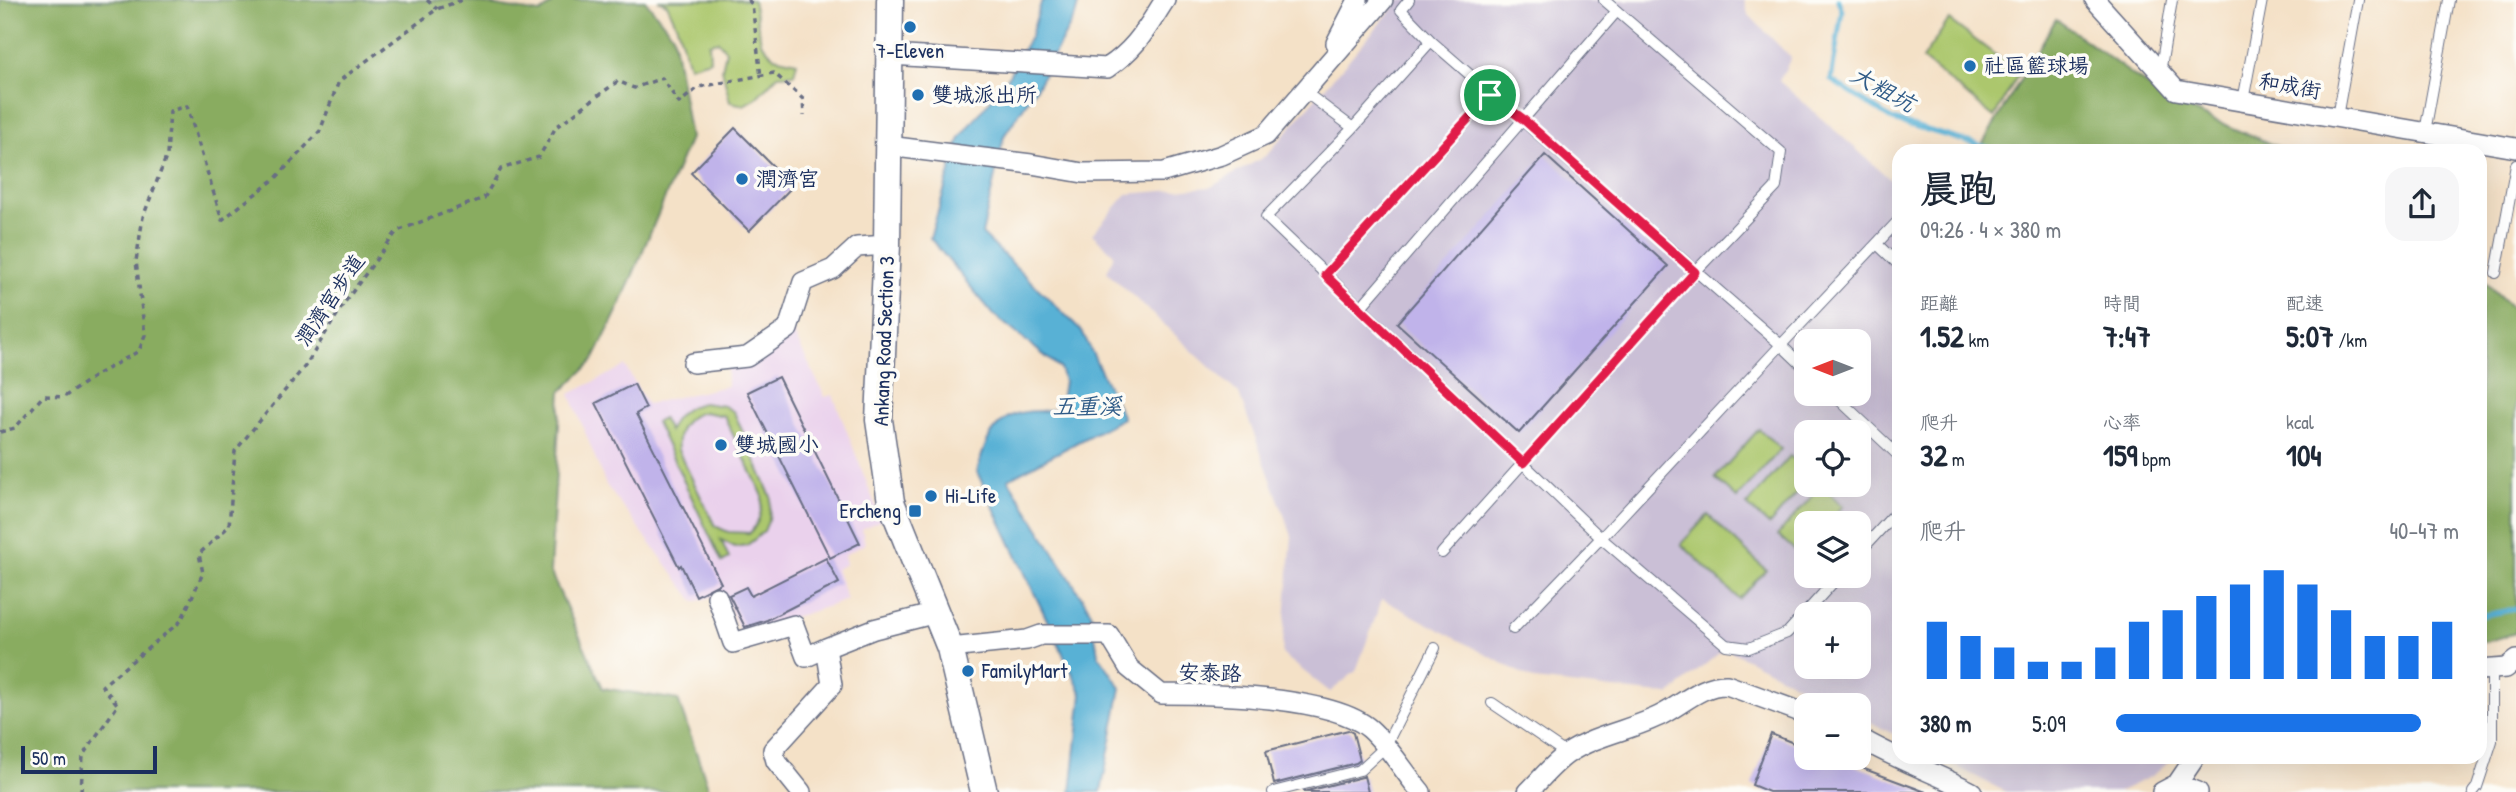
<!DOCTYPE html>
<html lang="zh-TW">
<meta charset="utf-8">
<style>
:root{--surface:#fff;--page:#f6f6f7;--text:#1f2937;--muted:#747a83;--accent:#1a73e8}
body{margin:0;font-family:"Patrick Hand","LXGW WenKai TC",sans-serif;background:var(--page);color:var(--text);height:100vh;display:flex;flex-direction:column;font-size:26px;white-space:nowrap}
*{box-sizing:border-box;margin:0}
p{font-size:23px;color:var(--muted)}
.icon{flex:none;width:38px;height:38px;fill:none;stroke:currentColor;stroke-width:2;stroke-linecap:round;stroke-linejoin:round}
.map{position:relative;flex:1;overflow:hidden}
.sheet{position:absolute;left:1892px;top:144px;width:595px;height:620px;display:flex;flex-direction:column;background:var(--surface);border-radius:21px;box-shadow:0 7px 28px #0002}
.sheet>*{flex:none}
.needle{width:46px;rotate:270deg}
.controls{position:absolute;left:1794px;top:329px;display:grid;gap:14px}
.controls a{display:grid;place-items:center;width:77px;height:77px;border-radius:14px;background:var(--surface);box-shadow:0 7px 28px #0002;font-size:35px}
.scale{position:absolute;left:21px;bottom:18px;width:136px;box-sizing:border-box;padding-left:7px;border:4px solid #1b2f5e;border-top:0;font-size:19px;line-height:24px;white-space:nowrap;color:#1b2f5e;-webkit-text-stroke:5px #fdfcf7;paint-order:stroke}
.pin{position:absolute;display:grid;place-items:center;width:60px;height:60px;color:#fff;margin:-30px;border:4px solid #fff;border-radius:50%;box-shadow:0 2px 7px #0007}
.round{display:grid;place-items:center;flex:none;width:74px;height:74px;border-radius:21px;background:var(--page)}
.head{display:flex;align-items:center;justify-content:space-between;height:119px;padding:0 28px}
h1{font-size:38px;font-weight:700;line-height:52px}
.figures{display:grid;grid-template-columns:repeat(3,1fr);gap:10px;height:119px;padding:7px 28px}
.figures div{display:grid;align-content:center}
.figures b{font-size:30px;font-weight:700}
.figures small{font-size:19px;font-weight:400}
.figures p{font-size:19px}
.chart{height:196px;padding:14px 28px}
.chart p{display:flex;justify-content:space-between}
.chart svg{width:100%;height:126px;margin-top:7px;stroke:var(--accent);stroke-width:6}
ul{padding:0 28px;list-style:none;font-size:23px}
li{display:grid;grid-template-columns:112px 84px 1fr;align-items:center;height:52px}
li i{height:18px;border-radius:9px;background:var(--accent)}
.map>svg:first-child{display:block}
</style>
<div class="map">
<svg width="2516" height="792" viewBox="0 0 2516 792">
<rect width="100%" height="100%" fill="#fdfcf7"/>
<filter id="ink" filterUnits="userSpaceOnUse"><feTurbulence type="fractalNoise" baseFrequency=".0143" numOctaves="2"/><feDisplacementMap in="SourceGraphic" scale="14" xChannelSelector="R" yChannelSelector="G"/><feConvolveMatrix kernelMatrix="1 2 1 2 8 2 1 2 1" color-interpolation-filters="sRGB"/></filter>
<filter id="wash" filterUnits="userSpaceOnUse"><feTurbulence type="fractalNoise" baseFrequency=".00686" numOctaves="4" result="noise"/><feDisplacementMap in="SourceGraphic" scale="28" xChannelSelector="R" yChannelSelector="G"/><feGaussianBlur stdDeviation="1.57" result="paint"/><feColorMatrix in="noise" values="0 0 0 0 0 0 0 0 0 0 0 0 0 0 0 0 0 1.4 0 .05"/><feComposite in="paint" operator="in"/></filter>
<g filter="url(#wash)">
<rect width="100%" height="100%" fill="#f4e1c7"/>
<!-- built -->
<path fill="#ead1ec" d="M793,332L825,397L833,395L881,520L862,529L865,544L844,555L846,564L836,569L847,600L741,635L724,593L695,602L606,485L570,394L625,366L647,404L727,386V365Z"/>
<!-- industrial -->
<path fill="#cabfd6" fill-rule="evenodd" d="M1400,0H1744L1748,14L1791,58L1779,81L1890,179L1899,181V737L1859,716L1858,705H1837L1725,648L1669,695L1534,680L1382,599L1356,671L1330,692L1282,654L1292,536L1239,394L1107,272L1114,254L1092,234L1127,194L1211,187L1267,155ZM1806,341H1858V394H1806ZM1806,432H1858V485H1806ZM1806,523H1858V576H1806ZM1806,614H1858V667H1806Z
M1936,756H2175L2152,776L2118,792H2006Z"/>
<!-- green -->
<path fill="#acc76d" stroke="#647b66" stroke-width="2" fill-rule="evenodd" d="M658,0H753L761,42L774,57L797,62L794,74L778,75L757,97L744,105L730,102L722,69L726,51L718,41L709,43L710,60L689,66L677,26L667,4Z
M1949,20L2019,73L1994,117L1922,59Z
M703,403L724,406L734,412L771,497L769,519L764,531L755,539L747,545L735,547L721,540L729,558L722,562L656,422L662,418L669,431C675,415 687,406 703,403ZM704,412L724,416L762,494C763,509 760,522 750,533L728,532L715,526L678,450C676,431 684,416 704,412Z
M1759,429L1781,449L1737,498L1715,478Z
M1790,456L1806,470V483L1769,525L1747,505Z
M1821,486L1843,506L1828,523H1806V548L1800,555L1778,535Z
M1708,515L1766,570L1739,599L1681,544Z"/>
<!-- forest -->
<path fill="#89ac60" stroke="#526e5f" stroke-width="2" d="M0,0H460L540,13L558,0H645L673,35L690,138L621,303L593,361L561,392L550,571L603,688L678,700L710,792H0Z
M2056,19L2167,100L2285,150H1979Z
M2480,277L2516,312V633L2486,642L2480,640Z"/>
<!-- water -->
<path fill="#58b1d5" stroke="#3a709a" stroke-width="2" d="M1042,0H1079L1075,16L1038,85L1004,136L982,234L1082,331L1123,418L1008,479L1091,612L1098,654L1121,688L1101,792H1071L1082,694L977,472C983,449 990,423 1016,414C1031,409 1045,414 1060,407L1064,381L1060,368L994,315L930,238L960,138L1007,79L1031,35Z"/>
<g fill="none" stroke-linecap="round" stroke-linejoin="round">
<!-- stream -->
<path stroke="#58b1d5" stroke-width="5" d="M1838,0L1842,11L1831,80L1893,120L1995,150
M2480,616L2516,609"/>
</g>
<g id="blocks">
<!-- building -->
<path fill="#c0b3ea" d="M735,128L793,186L749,231L691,173Z
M1545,155L1668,266L1519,433L1397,323Z
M778,377L860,543L830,558L747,392Z
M634,384L646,408L636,414L721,583L696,596L681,565L679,567L596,403Z
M826,558L839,583L767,620L745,627L729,595L746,587L751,596Z
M1348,730L1353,733L1360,760L1356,763L1274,784L1266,751Z
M1771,734L1806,748V758H1835L1926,792H1769L1752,785Z
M1364,776L1368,792H1303L1362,777Z"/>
</g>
</g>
<g filter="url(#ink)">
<use href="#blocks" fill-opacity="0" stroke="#676d83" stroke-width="2"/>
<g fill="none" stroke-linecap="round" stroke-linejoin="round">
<!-- service casing -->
<g stroke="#676d83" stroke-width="12">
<path id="service" d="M1409,0L1401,10L1431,41L1781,345L1601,538L1266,217L1353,128L1431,41
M2160,73L2172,0
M1305,92L1353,128
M2243,101L2262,0
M2337,117L2358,0
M2425,132L2449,0
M1877,244L1899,265
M2496,273L2516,165
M1325,275L1491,95
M1360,308L1617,11
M1806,369L1781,345L1899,220
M1833,394L1899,456
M1442,553L1695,272L1776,187L1781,152L1604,0
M1858,554L1899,509
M1513,629L1601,538L1726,645L1749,648L1787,633L1839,576
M1492,703L1567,754
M1273,792L1360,770L1385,747L1435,648
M2473,792L2477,787L2492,741V670L2490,669"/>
</g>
<!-- minor casing -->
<g stroke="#676d83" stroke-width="22">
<path id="minor" d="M2095,0L2176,90L2516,148
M1336,43L1358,0
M890,55L1107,68C1137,48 1146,29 1165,0
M888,146L1031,164L1083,173L1164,172L1222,155L1266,135L1383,0
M693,363L747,357L788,329L803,282L833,269L857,247L887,245
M717,597L733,643L794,625L806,657L826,648
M950,648L1027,640L1041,635H1109L1129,668L1161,694C1211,694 1333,696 1370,729C1389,746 1404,772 1421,792
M2480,670L2506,668L2516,660
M1858,737C1895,759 1935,773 1972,792
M2177,784L2198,792
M801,792L776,761L773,750L832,685L826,648L874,629L936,613
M1528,792C1541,779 1553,764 1567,754C1597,734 1633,730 1663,714C1684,703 1703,684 1727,685L1806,714
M2162,792L2177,784L2196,756"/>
</g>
<!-- secondary casing -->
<g stroke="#676d83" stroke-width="29">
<path id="secondary" d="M890,0L887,245L879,420L891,502L950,648L984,792"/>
</g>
<!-- path -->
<path stroke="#676d83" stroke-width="3.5" stroke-dasharray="5 5" stroke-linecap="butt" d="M427,0L437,9
M748,0L752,4L761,77
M0,432L15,428L43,396L64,397L96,375L139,351L145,335L136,261L143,217L167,155L170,111L187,106L222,220L276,178L320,131L339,81L437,9L462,0
M81,792L83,755L118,705L102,686L181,621L203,573L199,554L229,526L235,451L306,365L345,302L397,231L484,198L501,169L539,157L556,127L618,81L634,88L662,78L679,103L699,87L774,73L803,99L804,116"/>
<!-- service -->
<use href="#service" stroke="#fff" stroke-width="10"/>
<!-- minor -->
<use href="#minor" stroke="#fff" stroke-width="19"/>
<!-- secondary -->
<use href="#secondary" stroke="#fff" stroke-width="26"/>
</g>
</g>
<g fill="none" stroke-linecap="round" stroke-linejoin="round" filter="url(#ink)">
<!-- route casing -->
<g stroke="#fff" stroke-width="14">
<path id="route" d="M1490,95L1523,119L1695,272L1523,463L1325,275Z"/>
</g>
<!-- route -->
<use href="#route" stroke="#e11d48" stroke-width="9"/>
</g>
<!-- markers -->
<g fill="#1f6fb2" stroke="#fdfcf7" stroke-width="2.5">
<circle cx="910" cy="27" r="7"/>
<circle cx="1970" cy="66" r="7"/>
<circle cx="918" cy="95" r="7"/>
<circle cx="742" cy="179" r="7"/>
<circle cx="721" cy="445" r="7"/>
<circle cx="931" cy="496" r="7"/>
<rect x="908" y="504" width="14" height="14" rx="3.5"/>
<circle cx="968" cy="671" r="7"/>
</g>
<g text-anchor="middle" stroke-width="7" stroke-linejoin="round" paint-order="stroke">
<!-- poi labels -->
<g font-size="21" fill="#1b2f5e" stroke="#fdfcf7" text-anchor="start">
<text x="910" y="58" text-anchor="middle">7-Eleven</text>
<text x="1984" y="73">社區籃球場</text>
<text x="932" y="102">雙城派出所</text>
<text x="756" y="186">潤濟宮</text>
<text x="735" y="452">雙城國小</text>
<text x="945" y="503">Hi-Life</text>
<text x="901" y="518" text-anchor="end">Ercheng</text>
<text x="982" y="678">FamilyMart</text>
</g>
<!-- street labels -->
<g font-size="21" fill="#1b2f5e" stroke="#fdfcf7">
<text transform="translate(2290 86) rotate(10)" y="7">和成街</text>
<text transform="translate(330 300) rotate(-56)" y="7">潤濟宮步道</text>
<text transform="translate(884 341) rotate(-88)" y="7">Ankang Road Section 3</text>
<text transform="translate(1210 673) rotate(2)" y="7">安泰路</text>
</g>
<!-- water labels -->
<g font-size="23" font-style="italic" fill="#305c88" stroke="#fdfcf7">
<text transform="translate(1883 89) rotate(29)" y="8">大粗坑</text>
<text x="1087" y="414">五重溪</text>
</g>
</g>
</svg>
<div class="controls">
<a><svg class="needle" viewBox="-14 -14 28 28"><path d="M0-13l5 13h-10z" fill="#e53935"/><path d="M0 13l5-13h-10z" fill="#747a83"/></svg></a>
<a><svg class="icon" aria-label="locate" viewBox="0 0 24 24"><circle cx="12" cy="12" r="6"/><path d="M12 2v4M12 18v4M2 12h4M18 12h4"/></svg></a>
<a><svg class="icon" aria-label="layers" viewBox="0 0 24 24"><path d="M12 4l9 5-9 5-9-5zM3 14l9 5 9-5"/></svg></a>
<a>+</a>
<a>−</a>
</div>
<div class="scale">50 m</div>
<div class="pin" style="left:1490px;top:95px;background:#1e9e55"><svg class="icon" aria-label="arrive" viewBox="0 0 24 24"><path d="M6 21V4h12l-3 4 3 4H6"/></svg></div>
<section class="sheet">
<div class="head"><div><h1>晨跑</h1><p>09:26 · 4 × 380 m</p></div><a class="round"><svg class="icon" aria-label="share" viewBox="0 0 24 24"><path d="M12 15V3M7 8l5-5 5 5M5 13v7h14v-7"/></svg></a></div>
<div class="figures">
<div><p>距離</p><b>1.52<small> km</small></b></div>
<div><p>時間</p><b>7:47</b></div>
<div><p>配速</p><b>5:07<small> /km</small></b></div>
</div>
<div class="figures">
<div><p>爬升</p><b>32<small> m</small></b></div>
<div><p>心率</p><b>159<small> bpm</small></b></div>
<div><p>kcal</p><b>104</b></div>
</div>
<div class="chart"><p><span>爬升</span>40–47 m</p>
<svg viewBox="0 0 160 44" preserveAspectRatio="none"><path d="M5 44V24M15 44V29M25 44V33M35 44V38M45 44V38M55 44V33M65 44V24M75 44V20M85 44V15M95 44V11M105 44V6M115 44V11M125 44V20M135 44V29M145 44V29M155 44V24"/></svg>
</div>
<ul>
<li><b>380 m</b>5:09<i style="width:89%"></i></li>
</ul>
</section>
</div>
